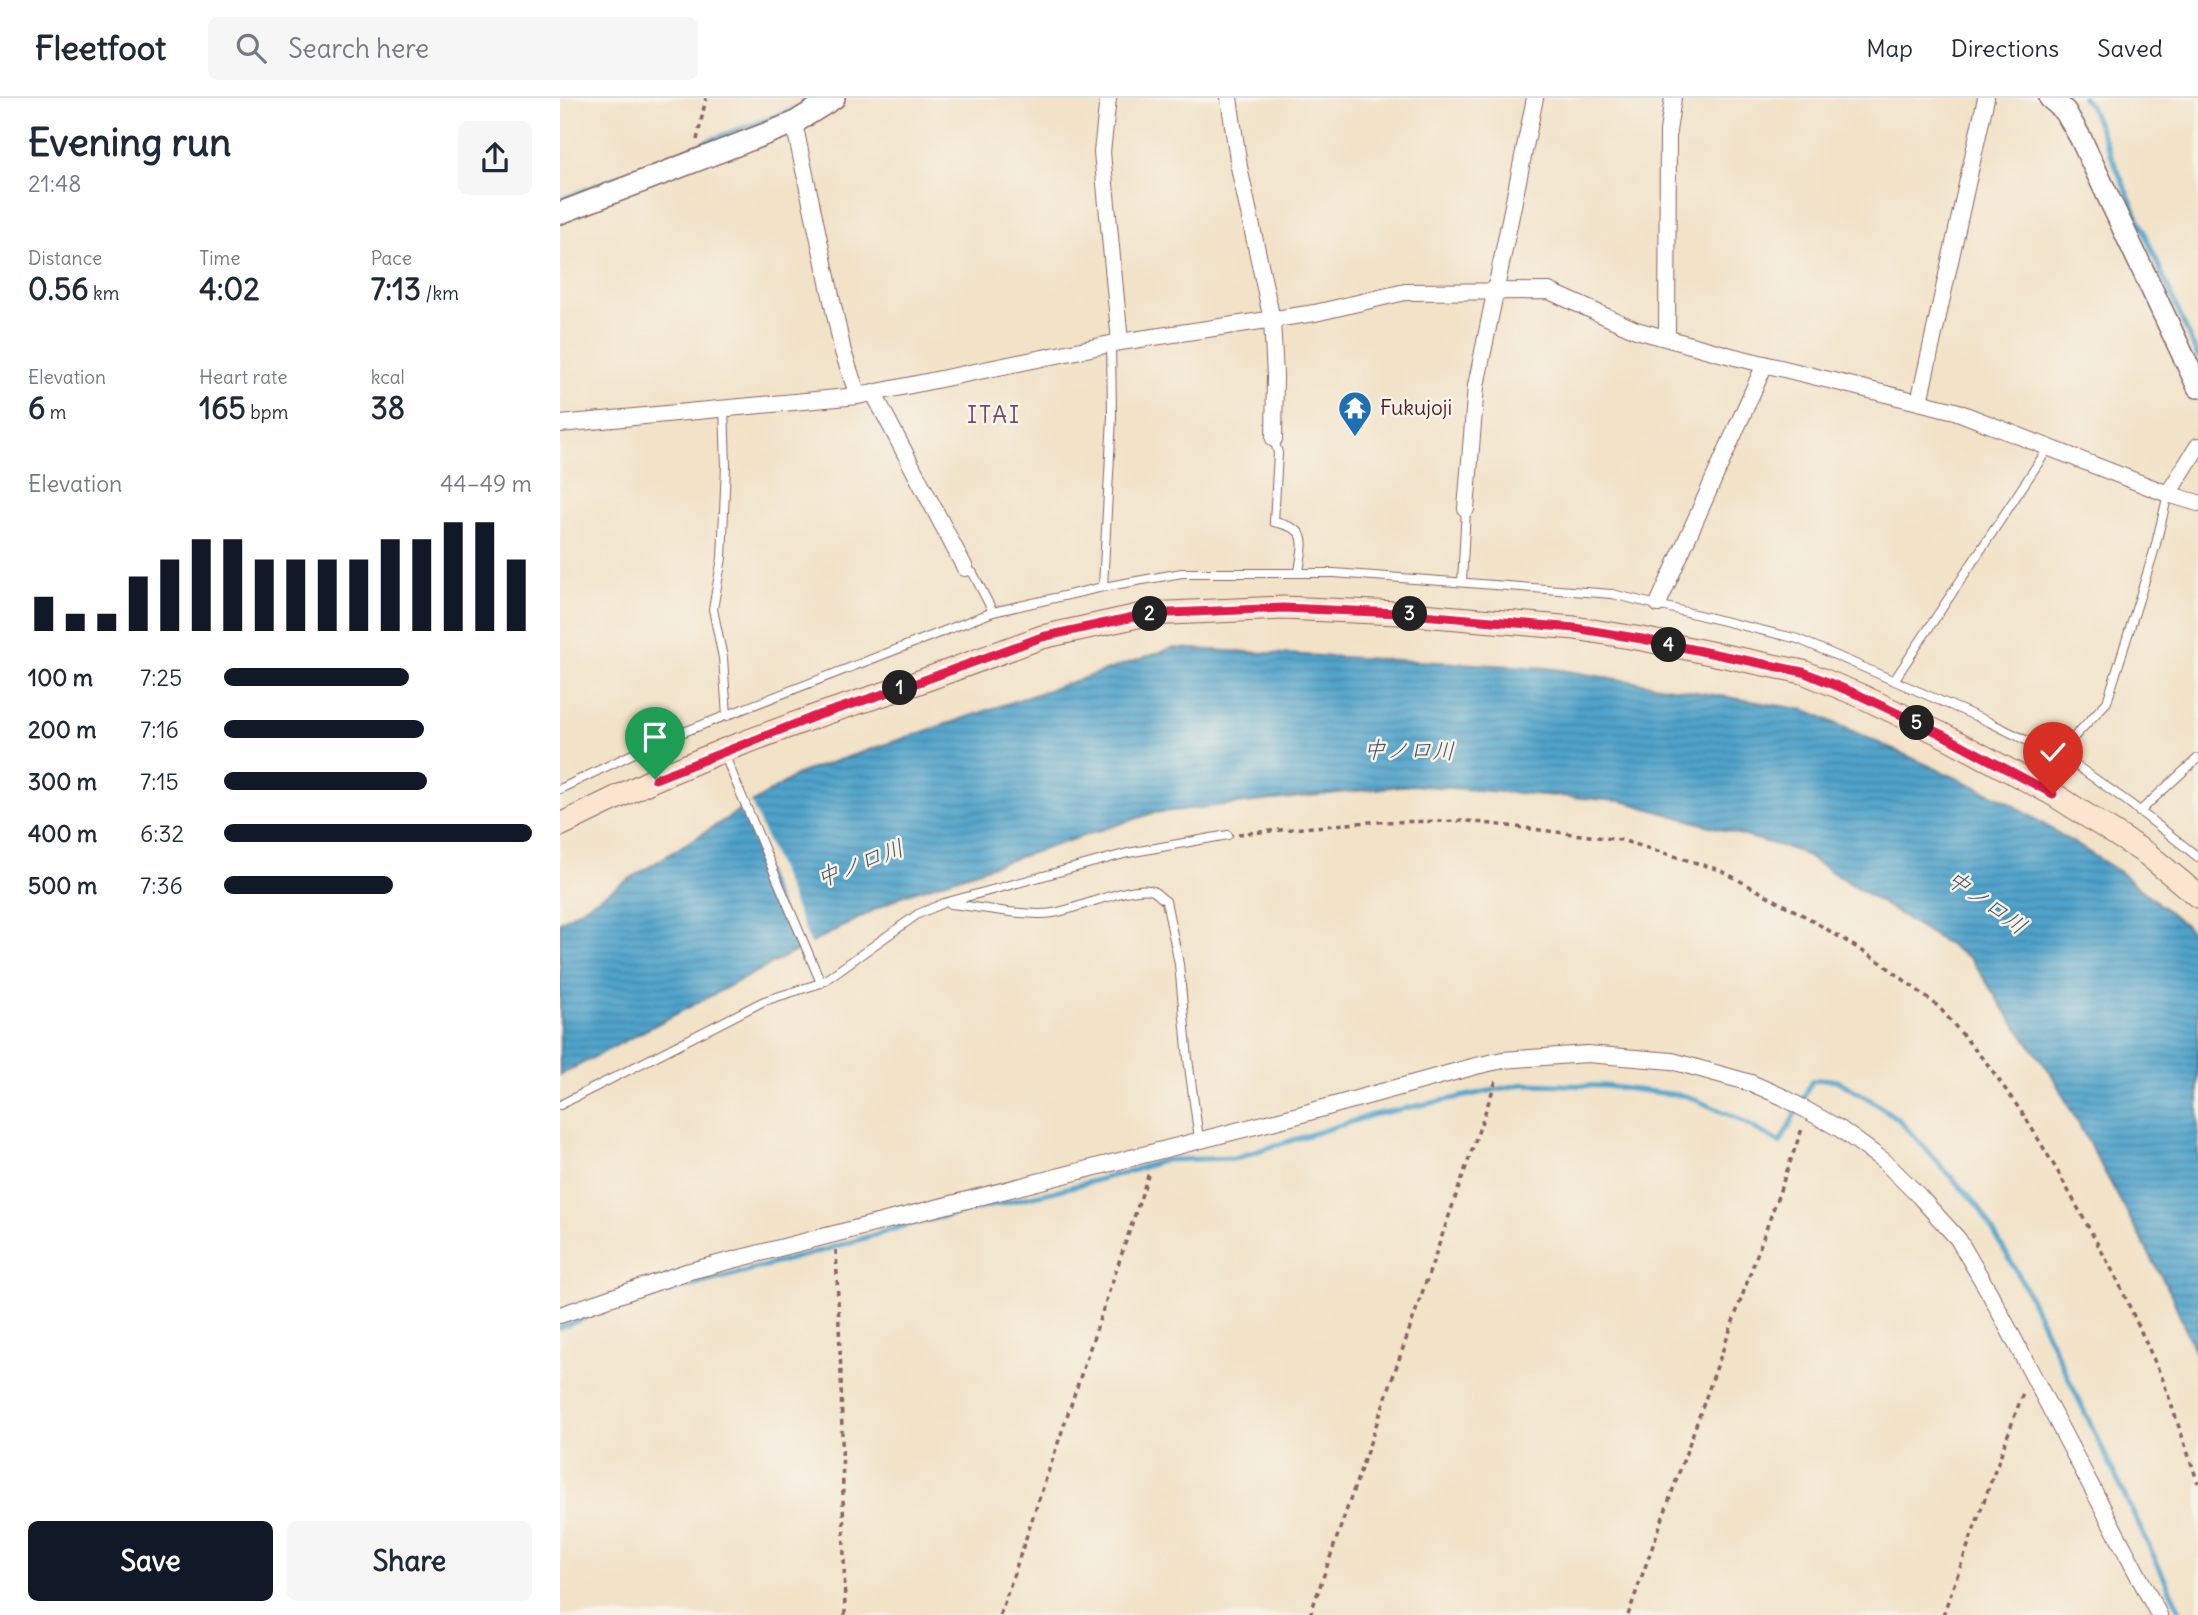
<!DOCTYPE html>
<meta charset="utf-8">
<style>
:root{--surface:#fff;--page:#f6f6f7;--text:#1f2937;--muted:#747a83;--line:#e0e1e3;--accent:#111827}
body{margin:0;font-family:Delius,"Klee One",sans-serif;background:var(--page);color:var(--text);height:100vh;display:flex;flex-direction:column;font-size:26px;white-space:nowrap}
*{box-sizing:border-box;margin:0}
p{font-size:23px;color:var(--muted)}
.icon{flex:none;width:38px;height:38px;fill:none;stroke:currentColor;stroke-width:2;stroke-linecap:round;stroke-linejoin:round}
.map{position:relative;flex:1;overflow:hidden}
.panel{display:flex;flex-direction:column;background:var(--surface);width:560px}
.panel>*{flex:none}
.pin{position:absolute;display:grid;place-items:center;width:60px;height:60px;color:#fff;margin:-72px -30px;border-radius:50% 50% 50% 0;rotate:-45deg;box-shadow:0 0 7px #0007}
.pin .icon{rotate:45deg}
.km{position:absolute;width:35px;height:35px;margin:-18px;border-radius:50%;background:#222;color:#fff;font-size:19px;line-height:35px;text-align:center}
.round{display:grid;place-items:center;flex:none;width:74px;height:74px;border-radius:10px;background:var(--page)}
.head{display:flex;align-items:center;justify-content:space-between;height:119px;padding:0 28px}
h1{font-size:38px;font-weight:700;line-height:52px}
.stats{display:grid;grid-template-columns:repeat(3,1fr);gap:10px;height:119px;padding:7px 28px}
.stats div{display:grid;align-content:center}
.stats b{font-size:30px;font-weight:700}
.stats small{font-size:19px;font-weight:400}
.stats p{font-size:19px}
.chart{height:196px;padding:14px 28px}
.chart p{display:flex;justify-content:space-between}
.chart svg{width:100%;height:126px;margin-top:7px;stroke:var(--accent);stroke-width:6}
.primary-button{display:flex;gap:14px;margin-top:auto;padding:14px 28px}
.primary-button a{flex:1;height:80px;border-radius:10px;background:var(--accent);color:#fff;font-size:28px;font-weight:700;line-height:80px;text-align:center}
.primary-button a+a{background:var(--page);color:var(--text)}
ul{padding:0 28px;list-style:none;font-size:23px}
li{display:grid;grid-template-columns:112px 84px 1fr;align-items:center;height:52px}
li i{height:18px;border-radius:9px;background:var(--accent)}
header{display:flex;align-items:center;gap:42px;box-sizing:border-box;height:98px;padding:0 35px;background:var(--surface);border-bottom:2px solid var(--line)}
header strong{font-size:33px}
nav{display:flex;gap:38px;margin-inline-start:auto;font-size:24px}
.search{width:490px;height:63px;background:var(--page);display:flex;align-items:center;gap:18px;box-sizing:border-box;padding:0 24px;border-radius:10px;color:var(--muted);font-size:26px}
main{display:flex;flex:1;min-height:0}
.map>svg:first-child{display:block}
</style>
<header>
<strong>Fleetfoot</strong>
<div class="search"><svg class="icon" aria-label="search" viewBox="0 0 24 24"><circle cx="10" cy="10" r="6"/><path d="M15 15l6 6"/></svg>Search here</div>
<nav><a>Map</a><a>Directions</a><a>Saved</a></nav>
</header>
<main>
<section class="panel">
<div class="head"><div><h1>Evening run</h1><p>21:48</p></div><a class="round"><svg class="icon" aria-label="share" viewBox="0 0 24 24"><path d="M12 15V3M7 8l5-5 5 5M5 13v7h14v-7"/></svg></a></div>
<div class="stats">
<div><p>Distance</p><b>0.56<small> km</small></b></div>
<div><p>Time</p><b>4:02</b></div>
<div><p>Pace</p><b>7:13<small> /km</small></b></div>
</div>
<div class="stats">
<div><p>Elevation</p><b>6<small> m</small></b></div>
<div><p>Heart rate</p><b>165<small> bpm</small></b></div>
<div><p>kcal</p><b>38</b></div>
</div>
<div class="chart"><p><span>Elevation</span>44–49 m</p>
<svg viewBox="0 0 160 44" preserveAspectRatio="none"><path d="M5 44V32M15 44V38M25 44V38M35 44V25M45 44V19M55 44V12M65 44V12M75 44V19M85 44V19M95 44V19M105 44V19M115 44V12M125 44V12M135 44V6M145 44V6M155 44V19"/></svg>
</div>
<ul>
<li><b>100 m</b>7:25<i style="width:60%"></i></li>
<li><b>200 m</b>7:16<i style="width:65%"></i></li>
<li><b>300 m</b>7:15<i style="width:66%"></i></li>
<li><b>400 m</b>6:32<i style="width:100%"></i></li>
<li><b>500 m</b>7:36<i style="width:55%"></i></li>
</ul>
<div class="primary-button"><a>Save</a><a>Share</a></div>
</section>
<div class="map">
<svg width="1638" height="1517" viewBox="0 0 1638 1517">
<defs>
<pattern id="water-rules" width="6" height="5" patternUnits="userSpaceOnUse" patternTransform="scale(1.75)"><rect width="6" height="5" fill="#4fa3cb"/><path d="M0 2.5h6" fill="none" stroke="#4484a5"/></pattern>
</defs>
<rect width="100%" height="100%" fill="#f7f3e8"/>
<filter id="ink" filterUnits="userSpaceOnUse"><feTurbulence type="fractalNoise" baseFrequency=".0143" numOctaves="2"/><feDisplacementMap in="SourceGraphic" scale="14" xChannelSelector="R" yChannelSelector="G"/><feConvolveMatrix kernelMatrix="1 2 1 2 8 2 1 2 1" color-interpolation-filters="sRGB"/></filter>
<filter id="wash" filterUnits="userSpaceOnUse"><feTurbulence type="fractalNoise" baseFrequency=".00686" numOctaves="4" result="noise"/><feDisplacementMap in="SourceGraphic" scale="28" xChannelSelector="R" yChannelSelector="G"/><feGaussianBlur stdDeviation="1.57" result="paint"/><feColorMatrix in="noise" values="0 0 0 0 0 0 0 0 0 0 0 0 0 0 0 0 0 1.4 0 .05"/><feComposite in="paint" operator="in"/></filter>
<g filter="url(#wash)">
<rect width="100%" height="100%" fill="#f2e2c7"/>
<!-- water -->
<path fill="url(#water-rules)" stroke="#4c617b" stroke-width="2" d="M613,550L989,570L1246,612L1445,702L1557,772L1624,826L1638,841V1262L1611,1196L1492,977L1448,917L1411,861L1238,753L1062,703L852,687L593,715L341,798L0,977V824L240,675Z"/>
<!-- pier -->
<path fill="#f2e2c7" d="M190,702L252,849L241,855L179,708Z"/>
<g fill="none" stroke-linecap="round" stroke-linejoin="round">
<!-- stream -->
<path stroke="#4fa3cb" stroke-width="5" d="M1523,0L1530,8L1638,259
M0,102L163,37L242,9
M0,1230L46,1211L268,1151L347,1127L492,1094L571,1073L605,1062L675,1060L813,1017L963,986L1045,988L1127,998L1177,1020L1220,1045L1252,983L1263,981L1278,983L1309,1001L1338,1021L1419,1109L1461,1181L1622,1517"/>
</g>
</g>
<g filter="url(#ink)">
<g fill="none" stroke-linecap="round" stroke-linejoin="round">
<!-- service casing -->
<g stroke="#856362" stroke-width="10">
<path id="service" d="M164,309L166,368L162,460L153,511L163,560L167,618
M714,341L718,355L714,424C751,432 743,442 739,474
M405,470L413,475L433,514
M902,484L906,411
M543,489L552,319L551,246
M1335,581L1489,349
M164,656L261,885
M1496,658L1547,604L1595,450L1608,396
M0,691L93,646L433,514L543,489L622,475H774L1052,496L1238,541L1429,624L1514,666L1568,704L1638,759
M1579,714L1638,660
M391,806C419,809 466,819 493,815C515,812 575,785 593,793C597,795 602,801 606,803L619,866L628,961L639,1041
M0,1007L204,903L261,885L358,816L384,805L568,755L668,737"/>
</g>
<!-- minor casing -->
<g stroke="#856362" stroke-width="18">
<path id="minor" d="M548,0L542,54L560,244
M669,0L679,69L712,222L715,278L714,341
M234,25L283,254L298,298
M1107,240L1108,33L1113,0
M313,294L405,470
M1359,304L1426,0
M0,326L298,298L560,244L755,215L845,194L989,193L1076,232L1171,258L1395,313L1608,396L1638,405
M1608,396L1638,348
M906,411L916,288L975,0
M1098,506L1205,266
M0,1217L126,1174L731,1019L916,968L943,962L1027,956L1112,963L1191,985L1223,999L1280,1031L1324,1063L1359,1098L1398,1141L1429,1194L1599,1517"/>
</g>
<!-- tertiary casing -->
<g stroke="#856362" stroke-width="24">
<path id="tertiary" d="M1490,0L1505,13L1520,39L1638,289
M0,115L234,25L274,0"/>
</g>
<!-- secondary casing -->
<g stroke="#856362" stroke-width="25">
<path id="secondary" d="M0,727L95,681L162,653L256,618L351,587L482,539L587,516L723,510L838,515L1015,530L1082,541L1243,574L1299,597L1381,636L1493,696L1587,756L1638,798"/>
</g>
<!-- path -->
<path stroke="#856362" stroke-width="3.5" stroke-dasharray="5 5" stroke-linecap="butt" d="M137,42L146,0
M678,736L808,724L908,723L1061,742L1160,772L1250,821L1322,865L1379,909L1429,968L1465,1019L1498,1074L1557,1181L1603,1282L1638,1385
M276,1152L281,1277L285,1517
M440,1517L590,1072
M750,1517L937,980
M1068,1517L1243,1028
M1383,1517L1464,1292"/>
<!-- service -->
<use href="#service" stroke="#fff" stroke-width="8"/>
<!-- minor -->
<use href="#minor" stroke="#fff" stroke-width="16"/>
<!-- tertiary -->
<use href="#tertiary" stroke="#fff" stroke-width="21"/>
<!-- secondary -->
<use href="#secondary" stroke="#fbe5cf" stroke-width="23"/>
</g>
</g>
<g fill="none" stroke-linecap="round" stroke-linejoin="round" filter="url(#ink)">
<!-- route casing -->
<g stroke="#fff" stroke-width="14">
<path id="route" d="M95,681L256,618L351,587L482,539L587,516L723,510L838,515L1015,530L1082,541L1243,574L1299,597L1381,636L1493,696"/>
</g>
<!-- route -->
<use href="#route" stroke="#e11d48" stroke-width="9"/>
</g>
<!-- icons -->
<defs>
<g id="temple-pin" transform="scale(1.75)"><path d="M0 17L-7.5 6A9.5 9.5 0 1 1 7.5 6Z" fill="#1f6fb2" stroke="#f7f3e8"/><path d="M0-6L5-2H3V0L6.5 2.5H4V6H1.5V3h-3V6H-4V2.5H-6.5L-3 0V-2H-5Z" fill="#fff"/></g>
</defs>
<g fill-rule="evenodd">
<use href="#temple-pin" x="795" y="310"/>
</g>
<g text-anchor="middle" stroke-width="5" stroke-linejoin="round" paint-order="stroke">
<!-- poi labels -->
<g font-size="21" fill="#4a1f2b" stroke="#f7f3e8" text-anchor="start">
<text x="820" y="317">Fukujoji</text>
</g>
<!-- neighbourhood labels -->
<g font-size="23" letter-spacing="2" fill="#6d4e6f" stroke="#f7f3e8">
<text x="434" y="325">ITAI</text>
</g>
<!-- water labels -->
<g font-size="23" font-style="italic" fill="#4c546b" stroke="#f7f3e8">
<text transform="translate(849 652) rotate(1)" y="8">中ノ口川</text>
<text transform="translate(300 765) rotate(-21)" y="8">中ノ口川</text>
<text transform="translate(1427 804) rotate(36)" y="8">中ノ口川</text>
</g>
</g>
</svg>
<div class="pin" style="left:95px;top:681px;background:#1e9e55"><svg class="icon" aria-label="arrive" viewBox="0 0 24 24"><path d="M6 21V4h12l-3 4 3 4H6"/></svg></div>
<div class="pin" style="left:1493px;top:696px;background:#d93025"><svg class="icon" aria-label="check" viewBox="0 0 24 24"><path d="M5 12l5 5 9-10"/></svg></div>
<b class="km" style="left:340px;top:590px">1</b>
<b class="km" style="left:590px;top:516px">2</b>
<b class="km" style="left:850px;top:516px">3</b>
<b class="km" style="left:1109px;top:547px">4</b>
<b class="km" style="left:1357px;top:625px">5</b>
</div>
</main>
